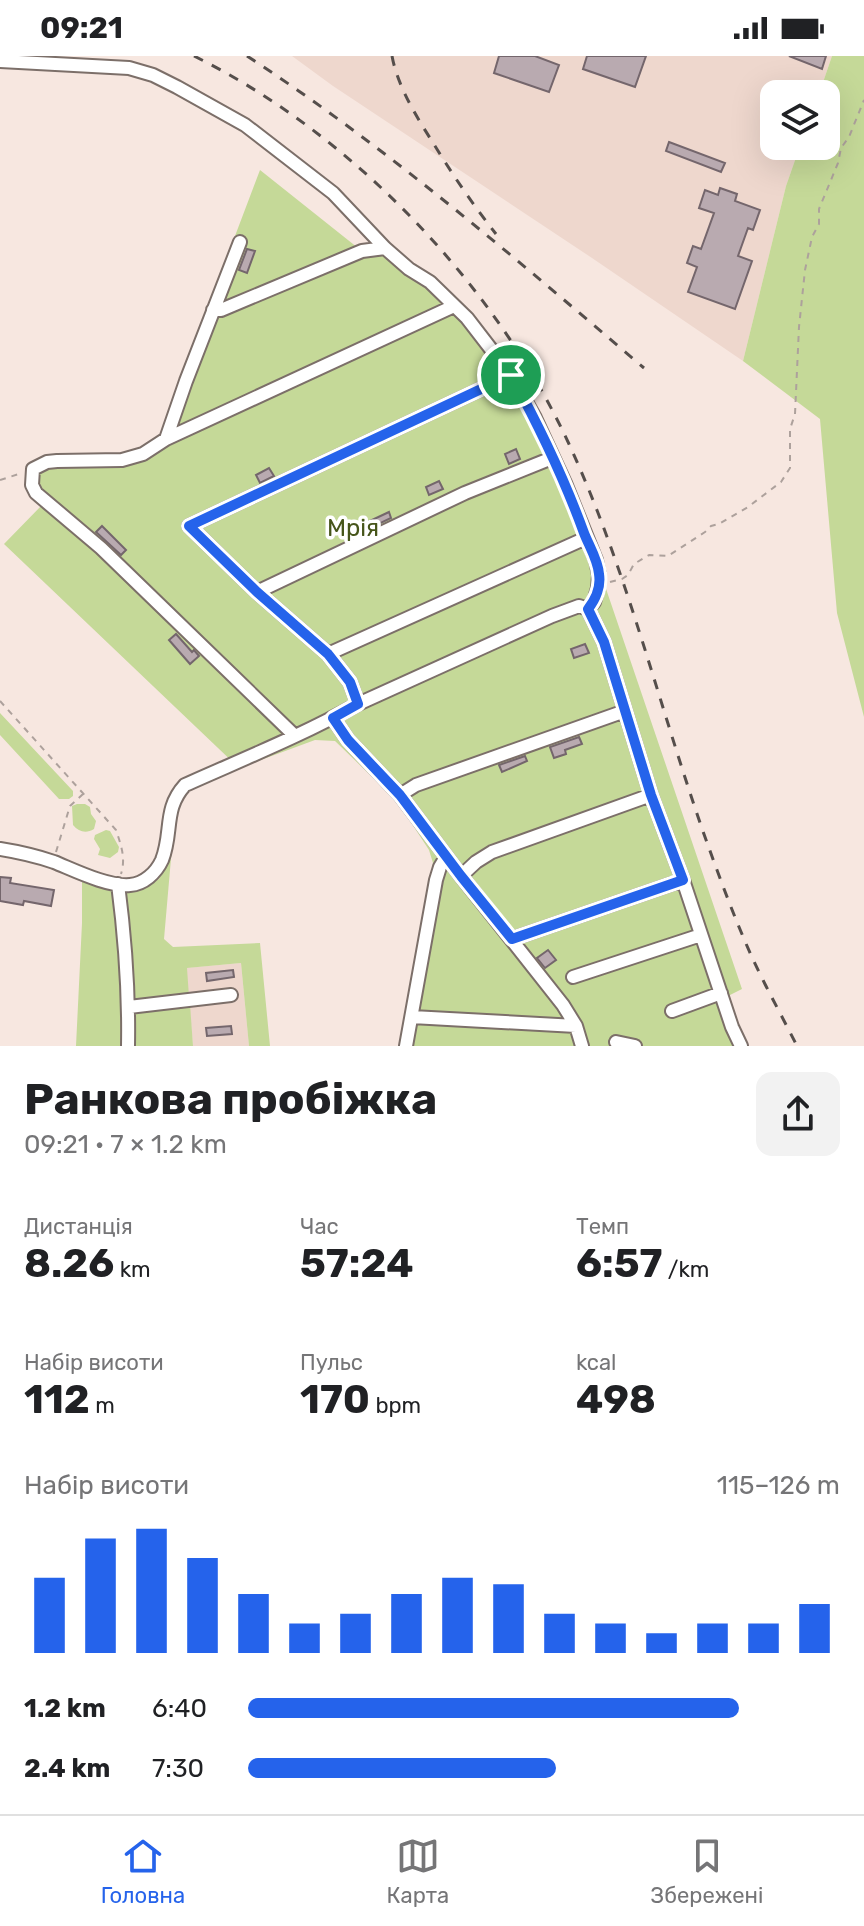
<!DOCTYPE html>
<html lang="uk">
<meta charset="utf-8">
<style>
:root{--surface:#fff;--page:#f2f2f2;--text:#202124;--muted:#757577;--line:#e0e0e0;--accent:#2563eb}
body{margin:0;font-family:Rubik,sans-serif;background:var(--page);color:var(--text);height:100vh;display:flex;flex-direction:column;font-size:30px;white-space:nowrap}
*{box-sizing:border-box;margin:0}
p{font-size:26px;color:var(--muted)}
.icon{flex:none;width:44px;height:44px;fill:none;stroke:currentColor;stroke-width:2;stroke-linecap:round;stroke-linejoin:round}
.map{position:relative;height:990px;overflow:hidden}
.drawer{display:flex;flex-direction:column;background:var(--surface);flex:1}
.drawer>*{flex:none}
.controls{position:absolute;left:760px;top:24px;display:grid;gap:16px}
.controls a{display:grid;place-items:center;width:80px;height:80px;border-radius:16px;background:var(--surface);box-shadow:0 8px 32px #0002;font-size:40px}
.pin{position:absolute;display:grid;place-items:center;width:68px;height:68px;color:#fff;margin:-34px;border:4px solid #fff;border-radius:50%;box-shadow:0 2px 8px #0007}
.round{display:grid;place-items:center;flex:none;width:84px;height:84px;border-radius:16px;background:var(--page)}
.headline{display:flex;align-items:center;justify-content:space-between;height:136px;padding:0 24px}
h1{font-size:44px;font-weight:700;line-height:60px}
.stats{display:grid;grid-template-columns:repeat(3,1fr);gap:12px;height:136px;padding:8px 24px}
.stats div{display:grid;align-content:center}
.stats b{font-size:40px;font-weight:700}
.stats small{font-size:22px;font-weight:400}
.stats p{font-size:22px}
.chart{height:224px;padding:16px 24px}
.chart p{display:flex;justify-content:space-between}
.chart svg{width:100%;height:144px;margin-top:8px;stroke:var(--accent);stroke-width:6}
ul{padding:0 24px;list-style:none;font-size:26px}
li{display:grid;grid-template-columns:128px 96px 1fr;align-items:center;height:60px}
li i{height:20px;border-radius:10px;background:var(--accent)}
.status{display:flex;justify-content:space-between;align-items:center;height:56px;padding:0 40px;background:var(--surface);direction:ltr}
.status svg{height:22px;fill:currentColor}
.tabs{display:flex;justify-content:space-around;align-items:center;height:112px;border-top:2px solid var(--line);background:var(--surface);font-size:22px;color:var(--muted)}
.tabs a{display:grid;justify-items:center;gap:4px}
.tabs .on{color:var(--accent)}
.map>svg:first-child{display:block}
</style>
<div class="status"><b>09:21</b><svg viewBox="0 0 49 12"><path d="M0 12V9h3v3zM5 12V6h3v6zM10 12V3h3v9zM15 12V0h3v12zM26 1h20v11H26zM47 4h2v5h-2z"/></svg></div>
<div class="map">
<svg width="864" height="990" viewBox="0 0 864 990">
<rect width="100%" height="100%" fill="#f7e7e0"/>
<!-- built -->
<path fill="#eed7cd" d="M292,0H832L819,38H774V90H800L786,130L743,305L592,202L333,30Z
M241,907L249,990H193L186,912Z"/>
<!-- green -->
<path fill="#c5d998" d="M832,0H864V661L837,557L820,363L743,305L786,130L800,90H826V38H819Z
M260,114L358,192L387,189L514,318L602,521L742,933L726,941L747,990H399L433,807L429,794L397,745L335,685L315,684L239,712L4,488L42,449L30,411L123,399L142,394L160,378Z
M0,657L73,735V740L69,743H59L0,679Z
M77,748H85L90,751L91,758L96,765L94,773C86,778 79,776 73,769L72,750Z
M106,774L110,775L119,791L118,796L110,802L98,799L100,793L94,783L95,779Z
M172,791L164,883L173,891L260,887L270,990H249L241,907L187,912L189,941L134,947L125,834L134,833L140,834L159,823Z
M82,822L111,834L117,852L125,990H76L82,867Z
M190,948L193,990H134L135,955Z"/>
<!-- building -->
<path fill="#b9aab0" stroke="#74666c" stroke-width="2" d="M499,0H535L559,9L549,36L494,17Z
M587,0H646L635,31L583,13Z
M789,0H826L822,13Z
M669,86L725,107L721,116L666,95Z
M720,132L737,138L735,145L760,154L753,174L748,172L738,200L752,205L735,253L688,236L697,211L687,207L693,190L701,193L714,157L699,152L705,134L718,139Z
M247,193L255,195L247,217L239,214Z
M516,393L520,403L509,408L505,398Z
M269,412L274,420L260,427L256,419Z
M439,425L443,433L429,439L426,431Z
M389,456L391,462L358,478L355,472Z
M102,470L126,494L121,499L96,476Z
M176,578L192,596L194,594L199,600L190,608L169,584Z
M585,588L589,597L574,602L571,593Z
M579,681L582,688L565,694L566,698L554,702L550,691Z
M525,700L527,705L502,716L499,709Z
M0,821L11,822L10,827L54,834L51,850L24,845L23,849L0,845Z
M548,894L556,904L545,912L537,902Z
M233,914L234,921L207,925L206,917Z
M231,970L232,978L207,980L206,972Z"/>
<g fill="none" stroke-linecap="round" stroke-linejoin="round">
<!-- minor casing -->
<g stroke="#7c6f69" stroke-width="16">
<path id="minor" d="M0,5L129,12L153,19L177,31L245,69L333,137L385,192L409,213L430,226L467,262L511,319L535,362L565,427L596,504L599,519L598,532L594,546L588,553
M213,254H221L362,195L385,192
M166,383L186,325L240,186
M257,536L465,437L552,402
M328,598L586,482
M358,648L350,626L328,598L257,536L189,470L511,319
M333,662L348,684L400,739L461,820L563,949L576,970L582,990
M295,680L101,492L36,437L32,429L33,413L47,406L57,405L122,404L143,398L166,383L454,250
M400,739L416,729L625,655
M0,793C19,796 36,800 54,806C74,814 108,831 130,829C144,828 156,817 162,804C173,776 163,753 185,729C243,703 303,679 358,648L552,560L579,550L588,553L604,586L651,739L683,824L732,971L741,990
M461,820L476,806L492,796L651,739
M118,828C125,882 129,935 128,990
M512,883L683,824
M573,921L701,879
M129,951L231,939
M672,955L721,937
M412,961L576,970
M616,986L635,990
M406,990L436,824L440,811L446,801"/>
</g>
<!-- path -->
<path stroke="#ada19c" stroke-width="2" stroke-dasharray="6 6" stroke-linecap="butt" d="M0,424L22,417
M610,526L622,523L628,519L634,508L649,499L668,500L705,476L711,470L719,468L748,451L781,426L790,412V373L795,358L799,271L805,214L812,181L819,168V153L838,107L841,92L849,81L864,44
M0,645L116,774C121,789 126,802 121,818
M56,796L70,750L83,738"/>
<!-- minor -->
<use href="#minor" stroke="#fff" stroke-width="12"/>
<!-- rail -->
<path stroke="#554e4b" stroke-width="3" stroke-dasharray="10 10" stroke-linecap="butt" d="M194,0C352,78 495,228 569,388C627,514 659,650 705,781C719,820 734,861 751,899C765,930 782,960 797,990
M247,0C388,92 516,203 644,312
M392,0C398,32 418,63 435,90C454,121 474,150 496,178"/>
</g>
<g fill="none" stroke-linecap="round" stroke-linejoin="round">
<!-- route casing -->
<g stroke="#fff" stroke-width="16">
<path id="route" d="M511,319C539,370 564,422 584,477C589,490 598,504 599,518C601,530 596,543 588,553L604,586L651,739L683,824L512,883L461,820L400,739L348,684L333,662L358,648L350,626L328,598L257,536L189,470Z"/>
</g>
<!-- route -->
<use href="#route" stroke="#2563eb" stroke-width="10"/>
</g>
<g text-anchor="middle" stroke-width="7" stroke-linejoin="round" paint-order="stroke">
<!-- park labels -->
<g font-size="24" fill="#46551a" stroke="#fff">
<text x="353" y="480">Мрія</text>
</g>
</g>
</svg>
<div class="controls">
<a><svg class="icon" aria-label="layers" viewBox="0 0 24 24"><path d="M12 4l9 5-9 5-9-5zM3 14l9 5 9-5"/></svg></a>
</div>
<div class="pin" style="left:511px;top:319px;background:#1e9e55"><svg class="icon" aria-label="arrive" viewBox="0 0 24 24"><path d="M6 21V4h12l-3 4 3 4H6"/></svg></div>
</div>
<section class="drawer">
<div class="headline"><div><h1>Ранкова пробіжка</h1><p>09:21 · 7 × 1.2 km</p></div><a class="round"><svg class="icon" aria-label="share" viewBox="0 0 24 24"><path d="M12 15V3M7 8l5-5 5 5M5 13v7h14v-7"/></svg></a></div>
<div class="stats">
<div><p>Дистанція</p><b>8.26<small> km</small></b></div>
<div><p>Час</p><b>57:24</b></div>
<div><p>Темп</p><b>6:57<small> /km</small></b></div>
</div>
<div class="stats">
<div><p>Набір висоти</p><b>112<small> m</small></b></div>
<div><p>Пульс</p><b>170<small> bpm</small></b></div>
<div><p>kcal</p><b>498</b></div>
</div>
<div class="chart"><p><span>Набір висоти</span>115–126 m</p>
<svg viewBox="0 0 160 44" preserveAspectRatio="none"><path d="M5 44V21M15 44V9M25 44V6M35 44V15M45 44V26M55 44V35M65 44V32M75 44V26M85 44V21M95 44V23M105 44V32M115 44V35M125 44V38M135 44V35M145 44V35M155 44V29"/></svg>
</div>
<ul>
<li><b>1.2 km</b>6:40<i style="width:83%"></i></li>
<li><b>2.4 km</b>7:30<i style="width:52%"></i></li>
</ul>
</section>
<nav class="tabs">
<a class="on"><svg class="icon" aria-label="home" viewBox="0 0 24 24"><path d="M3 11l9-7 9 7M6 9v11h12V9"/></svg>Головна</a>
<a><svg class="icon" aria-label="map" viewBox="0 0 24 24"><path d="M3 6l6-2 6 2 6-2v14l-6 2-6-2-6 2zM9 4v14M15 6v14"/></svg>Карта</a>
<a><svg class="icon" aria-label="saved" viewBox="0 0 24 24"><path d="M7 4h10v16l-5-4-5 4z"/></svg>Збережені</a>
</nav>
